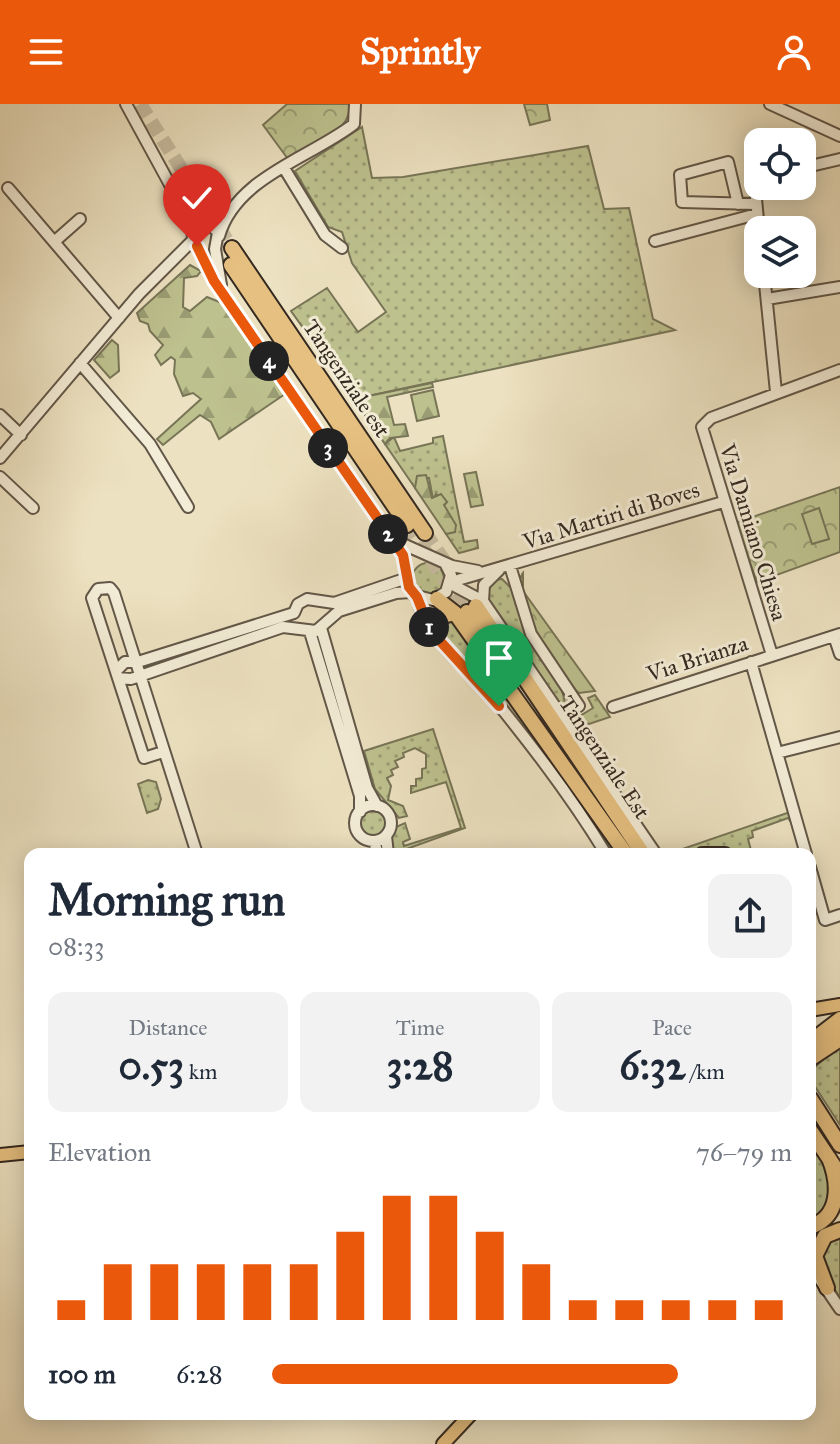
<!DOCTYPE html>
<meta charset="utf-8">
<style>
:root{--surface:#fff;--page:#f2f2f3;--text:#1f2937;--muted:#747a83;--accent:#ea580c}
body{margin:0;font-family:"IM FELL Great Primer",serif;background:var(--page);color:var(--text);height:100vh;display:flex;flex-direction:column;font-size:30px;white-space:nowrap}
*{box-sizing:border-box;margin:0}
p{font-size:26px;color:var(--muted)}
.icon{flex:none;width:44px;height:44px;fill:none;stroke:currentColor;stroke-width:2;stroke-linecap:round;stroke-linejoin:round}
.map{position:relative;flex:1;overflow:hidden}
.drawer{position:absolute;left:24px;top:744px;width:792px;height:572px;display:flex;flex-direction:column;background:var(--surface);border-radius:16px;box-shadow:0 4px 20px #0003}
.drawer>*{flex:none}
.tools{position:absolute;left:744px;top:24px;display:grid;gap:16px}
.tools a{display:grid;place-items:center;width:72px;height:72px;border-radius:16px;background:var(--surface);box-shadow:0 4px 20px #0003;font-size:40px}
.pin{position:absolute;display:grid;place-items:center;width:68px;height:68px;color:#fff;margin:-82px -34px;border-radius:50% 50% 50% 0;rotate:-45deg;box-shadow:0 0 8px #0007}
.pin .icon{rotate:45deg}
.km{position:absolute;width:40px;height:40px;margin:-20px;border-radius:50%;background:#222;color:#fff;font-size:22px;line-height:40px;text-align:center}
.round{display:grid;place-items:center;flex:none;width:84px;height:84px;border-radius:16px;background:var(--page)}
.headline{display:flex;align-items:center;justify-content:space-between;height:136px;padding:0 24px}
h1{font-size:44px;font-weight:800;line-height:60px}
.figures{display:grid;grid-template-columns:repeat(3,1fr);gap:12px;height:136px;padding:8px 24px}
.figures div{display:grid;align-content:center;border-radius:16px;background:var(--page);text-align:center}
.figures b{font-size:40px;font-weight:800}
.figures small{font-size:22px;font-weight:400}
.figures p{font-size:22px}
.chart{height:224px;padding:16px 24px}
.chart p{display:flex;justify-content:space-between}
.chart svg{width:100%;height:144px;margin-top:8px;stroke:var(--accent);stroke-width:6}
ul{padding:0 24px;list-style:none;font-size:26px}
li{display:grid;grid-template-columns:128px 96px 1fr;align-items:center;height:60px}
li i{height:20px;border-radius:10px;background:var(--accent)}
header{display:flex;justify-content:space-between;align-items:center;height:104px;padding:0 24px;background:var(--accent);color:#fff;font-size:36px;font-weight:800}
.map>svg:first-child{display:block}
</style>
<header><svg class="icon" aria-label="menu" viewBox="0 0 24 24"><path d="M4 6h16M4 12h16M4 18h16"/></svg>Sprintly<svg class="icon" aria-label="person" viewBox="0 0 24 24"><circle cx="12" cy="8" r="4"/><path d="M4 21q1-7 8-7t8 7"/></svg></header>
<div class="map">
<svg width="840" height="1340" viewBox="0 0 840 1340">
<defs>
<pattern id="grass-dots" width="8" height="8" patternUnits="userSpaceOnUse" patternTransform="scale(2)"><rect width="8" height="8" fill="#bdc18e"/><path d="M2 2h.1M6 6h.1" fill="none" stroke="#9a9d74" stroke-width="1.8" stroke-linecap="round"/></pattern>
<pattern id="forest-firs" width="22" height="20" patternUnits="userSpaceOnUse" patternTransform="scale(2)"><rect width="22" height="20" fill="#bdc18e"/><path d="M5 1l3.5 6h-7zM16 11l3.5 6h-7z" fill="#9a9d74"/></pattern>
<pattern id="park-crowns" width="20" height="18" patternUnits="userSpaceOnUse" patternTransform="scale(2)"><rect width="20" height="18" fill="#bdc18e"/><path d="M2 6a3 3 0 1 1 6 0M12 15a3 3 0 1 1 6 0" fill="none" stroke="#9a9d74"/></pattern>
</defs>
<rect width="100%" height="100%" fill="#ece1c0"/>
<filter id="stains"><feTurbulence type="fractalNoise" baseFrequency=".0025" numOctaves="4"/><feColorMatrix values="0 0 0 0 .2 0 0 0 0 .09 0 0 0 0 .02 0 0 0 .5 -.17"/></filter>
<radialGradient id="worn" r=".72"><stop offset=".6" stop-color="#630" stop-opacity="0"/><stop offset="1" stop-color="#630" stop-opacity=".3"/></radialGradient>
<!-- grass -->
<path fill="url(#grass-dots)" stroke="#787557" stroke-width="2" d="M362,23L372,74L403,73L588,42L604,105L629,104L653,215L675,226L354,295L291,207L327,184L358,228L386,208L352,159L342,128L328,123L295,67Z
M443,332L464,438L477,436L478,444L459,449L446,430L455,428L444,401L447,398L436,390L433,395L429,374L418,373L415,384L385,340L394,333L400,347L433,339V334Z
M412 475a16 16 0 1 1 32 0a16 16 0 1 1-32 0Z
M502,475L512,485L526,533L561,583L569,613L486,492L487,482L493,476Z
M449,511L619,750H612C574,688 530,632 484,575C470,558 443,540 438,519Z
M290,514L291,518L142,564L141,562Z
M595,591L610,613L583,622L580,612L593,604L588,594Z
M433,625L465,724L393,750L391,733L396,723L405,719L410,735L403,738L404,742L461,724L446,678L411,689V682H416V675L422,674V665L426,664V650L415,644L403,649L404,653L395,657L398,663L391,666L393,671L387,674L391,682L388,696L403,702L407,712L399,714L375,685L364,647Z
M148,676L156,678L161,695L158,705L147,709L138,680Z
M360 720a13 13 0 1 1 26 0a13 13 0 1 1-26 0Z
M790,708L793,721L788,714L752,727L753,733L748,735L752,750H735L716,743L668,750Z
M840,939V1021L810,975V968Z
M810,1034L833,1076L831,1102L810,1118Z
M840,1130V1194C823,1166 808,1151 840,1130Z"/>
<!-- forest -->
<path fill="url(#forest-firs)" stroke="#787557" stroke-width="2" d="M190,161L201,167L197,172L184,174L183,203L190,207L207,193L222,199L285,290L219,335L211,318L200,311L163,341L157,335L201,295L193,289L183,292L174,270L175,256L171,253L161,261L155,251L163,241L150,227L148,220L140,217L137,209Z
M112,236L118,241L119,267L110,274L94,256Z
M432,279L433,283L387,293L394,321L405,320L408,332L390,334L385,340L354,295Z
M433,286L439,312L417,317L411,291Z
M476,368L483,401L471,403L464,370Z
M426,371L432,394L441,390L447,398L444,401L456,421L455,428L446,430L415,384L417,372Z"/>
<!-- park -->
<path fill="url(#park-crowns)" stroke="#787557" stroke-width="2" d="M287,0H349C354,28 308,43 288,55L263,21Z
M524,0H547L550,16L530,21Z
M840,383V448L757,478L735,419Z
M523,469V487L595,587L579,589C560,576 507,488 523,469Z"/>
<!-- pitch -->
<path fill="#bdc18e" stroke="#787557" stroke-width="2" d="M819,404L829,435L812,440L802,410Z"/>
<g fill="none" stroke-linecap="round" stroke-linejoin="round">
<!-- highway-tunnel -->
<path stroke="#c7bca0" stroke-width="14" stroke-dasharray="14 7" stroke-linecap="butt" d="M140,0L232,144
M189,102L231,161
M407,421L467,508
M425,429L450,465"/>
<!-- minor casing -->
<g stroke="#625748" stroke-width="14">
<path id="minor" d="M126,0L192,121L193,136L214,177L403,451L408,479L414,491L433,496L446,488L451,471L445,459
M770,0L840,32
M284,64L325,131L342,144
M802,64L840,55
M8,84L119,214
M183,96L218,128L215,145L221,181
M738,100L728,58L680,71L682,98L756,100
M759,126L756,95L760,82
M219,132C236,73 310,54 354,20L355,0
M655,137L757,110
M54,138L80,115
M764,170L776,288
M767,195L840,183
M80,259L150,340L188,403
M0,311L21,331
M0,354L139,190L193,136
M0,373L33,404
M396,437L452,462L478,467
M510,462L531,530L579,602
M451,478L723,398
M451,480L483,497L656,750
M417,493C426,536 471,568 498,600C537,648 574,697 606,750
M483,497L484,481L499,466
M321,524L367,684L377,702
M310,528L360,692V708
M834,532L840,550
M772,551L702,323L711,314L840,266
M751,558L806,750
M116,567L125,558L141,557L294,509L298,500L307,495L334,499L407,474
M118,574L131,575L283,523L316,527L339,507L396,489L411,488
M613,603L840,530
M163,648L144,654L92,494L98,485L110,484L114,489L197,750
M777,649L840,633
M355 719a18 18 0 1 1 36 0a18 18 0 1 1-36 0Z
M386,732L388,750
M374,737L378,750
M810,763L825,816L840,811
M810,1161L840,1205"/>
</g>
<!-- major casing -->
<g stroke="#342920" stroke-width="16">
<path id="major" d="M702,750H725
M810,906L840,901
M810,937L840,914
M821,942L840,926
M0,1051L30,1048
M443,1340L471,1310"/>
</g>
<!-- highway casing -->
<g stroke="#342920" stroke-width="18">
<path id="highway" d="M232,144L425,429
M231,161L407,421
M437,495L455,509L626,750
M476,502L643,750
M467,508L507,567
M435,528L438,513L455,509
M810,955L840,935
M810,994L840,1041
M810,1026L834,1062
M810,1123C840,1113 840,1081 829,1054
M827,1184L815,1152L825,1132L840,1126"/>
</g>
<!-- minor -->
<use href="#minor" stroke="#f3ecd6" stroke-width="10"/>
<!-- major -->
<use href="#major" stroke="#e6c080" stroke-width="12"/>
<!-- highway -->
<use href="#highway" stroke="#e6c080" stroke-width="14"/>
</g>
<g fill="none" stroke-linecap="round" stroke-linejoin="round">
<!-- route casing -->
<g stroke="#fff" stroke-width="16">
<path id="route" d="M197,142L214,177L403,451L409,483L417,493L430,526L499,602"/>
</g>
<!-- route -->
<use href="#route" stroke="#ea580c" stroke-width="10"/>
</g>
<g text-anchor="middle" stroke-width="6" stroke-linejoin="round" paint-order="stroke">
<!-- street labels -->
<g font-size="22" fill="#342920" stroke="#f3ecd6">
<text transform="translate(347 274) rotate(56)" y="8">Tangenziale est</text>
<text transform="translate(611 411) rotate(-17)" y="8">Via Martiri di Boves</text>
<text transform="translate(754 428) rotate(73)" y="8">Via Damiano Chiesa</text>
<text transform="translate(697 554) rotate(-18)" y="8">Via Brianza</text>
<text transform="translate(605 653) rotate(56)" y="8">Tangenziale Est</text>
</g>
</g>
<rect width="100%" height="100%" filter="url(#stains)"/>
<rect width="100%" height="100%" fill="url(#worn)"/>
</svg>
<div class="tools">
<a><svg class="icon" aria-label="locate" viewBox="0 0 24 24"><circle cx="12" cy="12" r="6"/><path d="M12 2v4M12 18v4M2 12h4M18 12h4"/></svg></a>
<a><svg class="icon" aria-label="layers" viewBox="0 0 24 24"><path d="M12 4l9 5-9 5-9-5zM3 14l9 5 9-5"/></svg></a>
</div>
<div class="pin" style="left:499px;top:602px;background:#1e9e55"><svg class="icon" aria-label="arrive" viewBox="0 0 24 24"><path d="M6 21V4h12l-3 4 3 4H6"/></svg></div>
<div class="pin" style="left:197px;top:142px;background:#d93025"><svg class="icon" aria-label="check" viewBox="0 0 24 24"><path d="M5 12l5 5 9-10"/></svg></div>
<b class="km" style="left:429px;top:523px">1</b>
<b class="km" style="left:388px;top:430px">2</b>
<b class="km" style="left:328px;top:344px">3</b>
<b class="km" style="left:269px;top:257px">4</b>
<section class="drawer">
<div class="headline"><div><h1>Morning run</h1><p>08:33</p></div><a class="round"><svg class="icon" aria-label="share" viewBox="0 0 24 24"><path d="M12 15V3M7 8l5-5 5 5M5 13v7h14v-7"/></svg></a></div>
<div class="figures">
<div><p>Distance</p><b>0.53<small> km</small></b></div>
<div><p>Time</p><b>3:28</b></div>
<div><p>Pace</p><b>6:32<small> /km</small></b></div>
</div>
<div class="chart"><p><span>Elevation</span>76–79 m</p>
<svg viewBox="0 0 160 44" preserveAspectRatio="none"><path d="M5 44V38M15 44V27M25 44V27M35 44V27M45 44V27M55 44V27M65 44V17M75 44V6M85 44V6M95 44V17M105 44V27M115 44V38M125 44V38M135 44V38M145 44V38M155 44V38"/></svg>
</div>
<ul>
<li><b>100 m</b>6:28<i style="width:78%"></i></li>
</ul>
</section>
</div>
